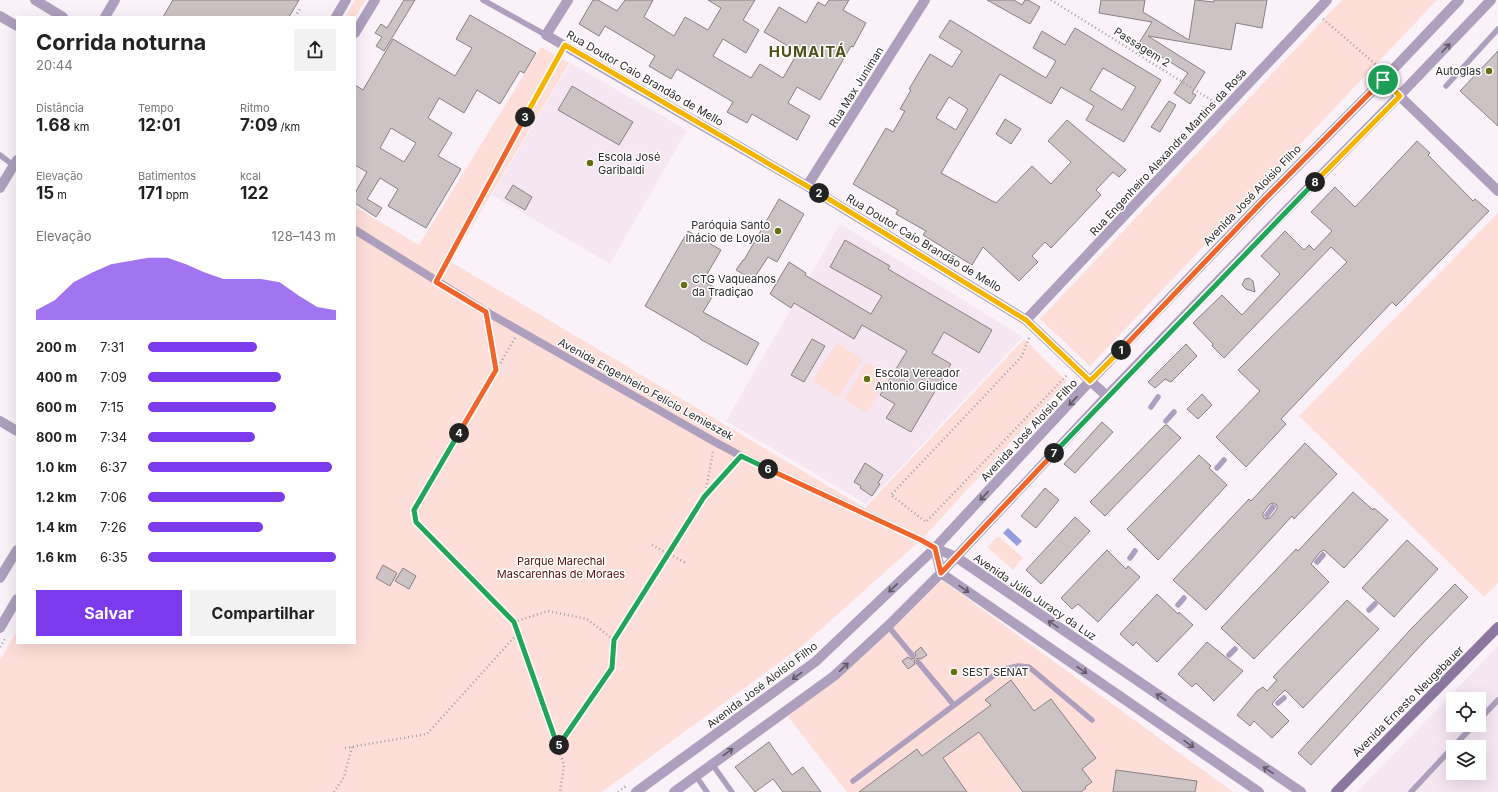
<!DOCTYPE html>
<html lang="pt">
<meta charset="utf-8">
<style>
:root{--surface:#fff;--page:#f2f2f2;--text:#222;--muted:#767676;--accent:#7c3aed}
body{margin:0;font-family:Inter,sans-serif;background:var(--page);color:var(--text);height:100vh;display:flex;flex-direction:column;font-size:15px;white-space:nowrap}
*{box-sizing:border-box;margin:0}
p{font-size:13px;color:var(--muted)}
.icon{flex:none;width:22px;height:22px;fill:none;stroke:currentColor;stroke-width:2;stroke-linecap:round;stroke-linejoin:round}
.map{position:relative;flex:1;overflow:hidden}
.sheet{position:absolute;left:16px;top:16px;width:340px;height:628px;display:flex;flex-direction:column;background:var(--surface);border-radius:0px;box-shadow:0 4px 16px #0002}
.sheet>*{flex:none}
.fabs{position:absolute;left:1446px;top:692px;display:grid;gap:8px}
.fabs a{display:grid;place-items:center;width:40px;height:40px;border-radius:0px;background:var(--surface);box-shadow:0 4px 16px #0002;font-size:20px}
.pin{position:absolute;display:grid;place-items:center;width:34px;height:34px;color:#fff;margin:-17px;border:2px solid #fff;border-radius:50%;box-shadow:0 1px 4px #0007}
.km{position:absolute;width:20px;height:20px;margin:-10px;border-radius:50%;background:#222;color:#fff;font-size:11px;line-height:20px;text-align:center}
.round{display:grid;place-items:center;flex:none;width:42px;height:42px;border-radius:0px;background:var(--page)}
.head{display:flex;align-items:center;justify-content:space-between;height:68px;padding:0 20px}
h1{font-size:22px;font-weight:700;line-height:30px}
.stats{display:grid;grid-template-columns:repeat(3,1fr);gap:6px;height:68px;padding:4px 20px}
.stats div{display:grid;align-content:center}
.stats b{font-size:17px;font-weight:700}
.stats small{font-size:11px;font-weight:400}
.stats p{font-size:11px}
.chart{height:112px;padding:8px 20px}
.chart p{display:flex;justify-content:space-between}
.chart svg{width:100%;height:72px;margin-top:4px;fill:var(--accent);opacity:.7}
.button{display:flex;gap:8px;margin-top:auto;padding:8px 20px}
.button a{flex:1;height:46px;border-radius:0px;background:var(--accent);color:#fff;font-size:16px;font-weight:700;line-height:46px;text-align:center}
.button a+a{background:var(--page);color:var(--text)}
ul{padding:0 20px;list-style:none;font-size:13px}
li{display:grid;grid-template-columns:64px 48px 1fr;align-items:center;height:30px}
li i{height:10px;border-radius:5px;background:var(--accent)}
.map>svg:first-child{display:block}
</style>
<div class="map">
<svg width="1498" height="792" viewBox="0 0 1498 792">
<rect width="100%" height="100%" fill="#faf2f8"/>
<!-- built -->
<path fill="#f5e6f1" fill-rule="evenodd" d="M570,63L687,130L610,264L492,195Z
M840,224L1023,337L866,504L726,421Z
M1498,646V792H1357ZM1453,699H1479V725H1453ZM1453,747H1479V773H1453Z"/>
<!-- green -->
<path fill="#feded8" d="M355,0H366L355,18V17H345Z
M1342,0H1437L1090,366L1040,319Z
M541,47L569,63L451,262L865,508L1024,339L1067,381L921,540L802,646L602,792H0V660L17,631V643H355V207L419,245Z
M1498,213V583L1484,597L1299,416Z
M837,343L863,359L838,398L812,381Z
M866,362L889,375L867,413L844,400Z
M998,536L1023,558L1013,570L987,547Z
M942,580L1233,792H847L789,718V715L891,630Z"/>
<!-- water -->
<path fill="#949bdf" d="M1008,528L1022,541L1017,546L1003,533Z"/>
<!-- building -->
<path fill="#cdc3c5" stroke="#898082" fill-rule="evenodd" d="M173,0H299L289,17H163Z
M404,0H415L384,51L376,46L382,37L375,33L381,24L387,28Z
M593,0H598L617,11L625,0H653L644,17L674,36L685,17L708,30L721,8L708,0H755L743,20L759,30L746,53L723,39L713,56L751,78L760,64L783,78L798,52L764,32L779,7L806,23L818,2L825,6L829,0H849L843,10L866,23L853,47L851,46L820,100L797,87L788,103L810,116L797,140L752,114L747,123L727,112L733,102L677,69L671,79L649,66L655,56L605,26L599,36L579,24Z
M987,0H1014L1022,5L1025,0H1028L1040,7L1030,24Z
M1101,0H1145L1143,12L1189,40L1195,0L1214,2V0H1267L1262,28L1236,23L1231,50L1148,36L1205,72L1192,93L1196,95L1190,104L1174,93L1188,73L1139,43L1152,22L1099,13Z
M470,15L536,53L524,73L520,71L500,104L477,90L464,113L439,98L428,118L452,133L438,156L461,169L426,228L388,206L398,189L380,178L367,199L382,208L376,217L355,203V193L367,172L355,165V85L363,90L393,39L455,76L472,48L456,39ZM391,128L416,143L404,162L380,148Z
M950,20L1046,78L1056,61L1033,48L1042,31L1065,45L1075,28L1161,80L1124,142L1086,120L1094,106L1061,87L1051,104L1000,74L941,173L996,203L1032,166L1051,184L1071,162L1048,141L1067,120L1126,170L1119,177L1113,172L1096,190L1101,195L1051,248L1045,242L1032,256L1038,262L1019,281L983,247L972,265L923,235L926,231L896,214L898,210L853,184L886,128L893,132L905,111L900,109L911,90L909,89L930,54L952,67L962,51L939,37ZM1103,68L1136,87L1122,110L1090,90ZM949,97L968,109L956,130L936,118Z
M1498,51V126L1460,91Z
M572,86L633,122L619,145L558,110Z
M1169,101L1176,105L1160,132L1151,127Z
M1005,119L1021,129L1011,144L996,134Z
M1417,141L1430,153L1428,155L1473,201L1475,199L1489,211L1396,306L1392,302L1281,419L1286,424L1246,467L1216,437L1260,391L1238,370L1347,262L1331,247L1224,358L1212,346L1213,344L1193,323L1222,295L1242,315L1280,274L1261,256L1285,231L1304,250L1309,245L1314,250L1332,231L1311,212L1335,187L1355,207Z
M513,185L532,197L525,210L505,198Z
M779,199L804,214L777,262L768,257L753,280L736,270L743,260H744Z
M688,231L721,250L703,281L717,289L703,312L759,343L747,365L700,339V338L645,306Z
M845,240L890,266L888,269L992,330L979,353L944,332L932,353L951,364L911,432L886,418L895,404L880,395L907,351L862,325L854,339L794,303L791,308L770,294L789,262L806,273L805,275L871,314L882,296L830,267Z
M1249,278L1253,281L1255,292L1246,289L1242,285L1245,279Z
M812,339L825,346L804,382L791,375Z
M1186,344L1197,356L1171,382L1165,379L1155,388L1148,382Z
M1202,394L1212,405L1198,419L1187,409Z
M1102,422L1113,432L1075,473L1064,464Z
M1165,425H1167L1181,438L1105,516L1090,502Z
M1305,443L1337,474L1294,519L1292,516L1206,610L1173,580L1249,499L1251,501ZM1273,503L1277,505V509L1270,518L1265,519L1263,516V513L1270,504Z
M1199,455L1211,466L1209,468L1227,485L1158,560L1127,529Z
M865,463L883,475L878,483L880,484L872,496L860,488L861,486L854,482Z
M1045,488L1059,500L1036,528L1021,516Z
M1353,492L1373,510L1374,508L1388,520L1344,568L1324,550L1320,552L1311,564L1329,582L1254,659L1221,628L1296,549L1298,551Z
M1075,517L1090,531L1041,584L1026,570Z
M1407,540L1438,569L1394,617L1362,588Z
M1107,550L1126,569L1128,566L1140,577L1098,622L1078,604L1072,609L1061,598Z
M383,565L397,573L390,586L376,578Z
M403,568L416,576L409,589L395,581Z
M1455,584L1468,597L1423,643L1311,765L1298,753L1410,630Z
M1157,594L1178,614L1179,612L1193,625L1157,662L1136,642L1133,646L1120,634Z
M1347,600L1379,629L1303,708L1285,690L1275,700L1272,704L1289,721L1272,738L1254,721L1250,726L1237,715L1257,691L1263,687L1267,691L1277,680L1273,677Z
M1207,642L1243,671L1214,701L1196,683L1192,687L1178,674Z
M921,647L927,655L921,659L919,658L916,659L914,661L915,664L908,669L902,661L908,657L911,659L914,658L916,655L915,652Z
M1011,680L1034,711L1051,699L1096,758L1082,769L1092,782L1085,787L1086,788L1081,792H1023L979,732L943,758L967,792H859L917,749L922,756L991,705L985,700Z
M769,742L792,775L803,767L821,792H783L773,779L755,792L735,767Z
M1116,770L1197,781L1195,792H1113Z"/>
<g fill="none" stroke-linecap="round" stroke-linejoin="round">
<!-- path -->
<path stroke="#a49ea2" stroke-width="2.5" stroke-dasharray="1 3" stroke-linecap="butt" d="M1051,0L1216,103
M295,17L301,7
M1323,19L1380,68
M488,323L496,369
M515,338L414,510L416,522L514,622L564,765L560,792
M1029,338L1022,356L891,495L926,522L1068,374
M705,496L713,452
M652,545L686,563
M514,622L548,611L587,619L614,640L705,497L735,462
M0,647L6,637
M558,747L612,668L614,640
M345,748L427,734L518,633
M334,792L344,777L352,747
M618,792L626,786"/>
<!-- service -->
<path stroke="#ad9fbd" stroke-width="5.5" d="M483,0L546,35
M1446,86L1498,29
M0,155L13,165
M436,282L565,45
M1151,407L1158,397
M1166,421L1174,412
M1217,468L1224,460
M1267,515L1273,507
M1130,558L1135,551
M1317,562L1323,555
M1178,605L1184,598
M1369,610L1375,604
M888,626L912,655
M1229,655L1235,649
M918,662L953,704
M1278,703L1284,698
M1479,720L1498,700
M1453,747L1474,725
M712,764L732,792
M696,776L707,792
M853,781L1001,670L1018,666L1029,667L1092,720
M1411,792L1453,747"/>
<!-- pedestrian -->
<path stroke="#ad9fbd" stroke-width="8" d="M355,230L485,311L715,442L741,456L921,540L935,548"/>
<!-- minor -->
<path stroke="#ad9fbd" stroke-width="10" d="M568,0L546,35L807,186L1026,320L1087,378L1107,396
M105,17L115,0
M1383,80L1498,191
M807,186L925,0
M0,188L17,160
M1026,320L1327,0
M0,421L17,431"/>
<!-- tertiary -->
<path stroke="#ad9fbd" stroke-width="10" d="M35,0L63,17
M0,16L17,26
M336,17L346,0
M355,33L375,0
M935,548L956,557L1301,792
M935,548L941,573L1259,792
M0,578L17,550
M0,628L17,599
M636,792L815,662L935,548L1090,381L1264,200L1383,80L1459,0
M674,792L834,676L888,626L941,573L1107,396L1281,216L1399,96L1491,0"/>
<!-- secondary -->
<path stroke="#8b76a0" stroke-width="10" d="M1336,792L1498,627"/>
</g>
<!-- one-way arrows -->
<defs><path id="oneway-shaft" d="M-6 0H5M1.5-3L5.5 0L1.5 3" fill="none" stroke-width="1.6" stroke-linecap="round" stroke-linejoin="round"/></defs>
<g stroke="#605865">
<use href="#oneway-shaft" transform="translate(1446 48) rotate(-46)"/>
<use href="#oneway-shaft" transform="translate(1073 401) rotate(133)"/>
<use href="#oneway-shaft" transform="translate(984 496) rotate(133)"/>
<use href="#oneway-shaft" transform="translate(893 588) rotate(136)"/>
<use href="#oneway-shaft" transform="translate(964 589) rotate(35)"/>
<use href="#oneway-shaft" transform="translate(1053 624) rotate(-146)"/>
<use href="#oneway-shaft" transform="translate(844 667) rotate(-43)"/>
<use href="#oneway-shaft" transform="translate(1082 670) rotate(35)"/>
<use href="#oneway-shaft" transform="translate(797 676) rotate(144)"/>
<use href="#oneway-shaft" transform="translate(1161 697) rotate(-146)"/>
<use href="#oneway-shaft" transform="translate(1189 744) rotate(35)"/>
<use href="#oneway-shaft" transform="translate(728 752) rotate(-36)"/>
<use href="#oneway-shaft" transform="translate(1268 770) rotate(-146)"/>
</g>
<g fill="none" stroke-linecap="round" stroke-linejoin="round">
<!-- split-1 casing -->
<g stroke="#fff" stroke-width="8">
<path id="split-1" d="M1121,350L1264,200L1383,80"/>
</g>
<!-- split-2 casing -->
<g stroke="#fff" stroke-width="8">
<path id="split-2" d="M819,193L1026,320L1090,381L1121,350"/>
</g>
<!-- split-3 casing -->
<g stroke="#fff" stroke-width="8">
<path id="split-3" d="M525,117L565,45L819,193"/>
</g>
<!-- split-4 casing -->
<g stroke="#fff" stroke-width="8">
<path id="split-4" d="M459,433L496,370L486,312L436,282L525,117"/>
</g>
<!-- split-5 casing -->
<g stroke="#fff" stroke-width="8">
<path id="split-5" d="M459,433L414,510L416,522L514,622L558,747L559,745"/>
</g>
<!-- split-6 casing -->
<g stroke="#fff" stroke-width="8">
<path id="split-6" d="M559,745L612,668L614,640L704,497L741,456L768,469"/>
</g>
<!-- split-7 casing -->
<g stroke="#fff" stroke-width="8">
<path id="split-7" d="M768,469L921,540L935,548L941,573L1054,453"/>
</g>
<!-- split-8 casing -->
<g stroke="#fff" stroke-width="8">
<path id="split-8" d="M1054,453L1315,182"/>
</g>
<!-- split-9 casing -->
<g stroke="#fff" stroke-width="8">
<path id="split-9" d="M1315,182L1400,96L1383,80"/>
</g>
<!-- split-1 -->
<use href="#split-1" stroke="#f0652b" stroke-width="5"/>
<!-- split-2 -->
<use href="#split-2" stroke="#f5b400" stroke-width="5"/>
<!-- split-3 -->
<use href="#split-3" stroke="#f5b400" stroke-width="5"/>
<!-- split-4 -->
<use href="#split-4" stroke="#f0652b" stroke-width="5"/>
<!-- split-5 -->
<use href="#split-5" stroke="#22a559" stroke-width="5"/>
<!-- split-6 -->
<use href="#split-6" stroke="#22a559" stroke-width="5"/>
<!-- split-7 -->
<use href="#split-7" stroke="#f0652b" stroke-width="5"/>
<!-- split-8 -->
<use href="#split-8" stroke="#22a559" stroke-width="5"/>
<!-- split-9 -->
<use href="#split-9" stroke="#f5b400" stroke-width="5"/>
</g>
<!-- markers -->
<g fill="#676d11" stroke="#fff" stroke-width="1.5">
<circle cx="1489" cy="71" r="4"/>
<circle cx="590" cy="163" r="4"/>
<circle cx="778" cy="231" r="4"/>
<circle cx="684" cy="285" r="4"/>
<circle cx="867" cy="379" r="4"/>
<circle cx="954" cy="672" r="4"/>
</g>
<g text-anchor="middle" stroke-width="3" stroke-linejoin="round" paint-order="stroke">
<!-- street labels -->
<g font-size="11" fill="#2c292b" stroke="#fff">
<text transform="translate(1142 47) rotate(32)" y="4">Passagem 2</text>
<text transform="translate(645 78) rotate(30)" y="4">Rua Doutor Caio Brandão de Mello</text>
<text transform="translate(856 87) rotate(-58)" y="4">Rua Max Juniman</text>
<text transform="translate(1168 152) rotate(-47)" y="4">Rua Engenheiro Alexandre Martins da Rosa</text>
<text transform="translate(1252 195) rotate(-46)" y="4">Avenida José Aloísio Filho</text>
<text transform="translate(924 243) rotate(31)" y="4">Rua Doutor Caio Brandão de Mello</text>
<text transform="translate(646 389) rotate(29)" y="4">Avenida Engenheiro Felício Lemieszek</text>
<text transform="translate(1029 430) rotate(-47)" y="4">Avenida José Aloísio Filho</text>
<text transform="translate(1035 597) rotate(34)" y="4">Avenida Júlio Juracy da Luz</text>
<text transform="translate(762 685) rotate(-37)" y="4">Avenida José Aloísio Filho</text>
<text transform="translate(1408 701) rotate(-45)" y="4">Avenida Ernesto Neugebauer</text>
</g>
<!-- poi labels -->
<g font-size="11" fill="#2c292b" stroke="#fff" text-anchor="start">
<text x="1481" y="75" text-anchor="end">Autoglas</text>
<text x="598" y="161">Escola José<tspan x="598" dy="13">Garibaldi</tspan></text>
<text x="770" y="229" text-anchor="end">Paróquia Santo<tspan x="770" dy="13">Inácio de Loyola</tspan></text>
<text x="692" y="283">CTG Vaqueanos<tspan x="692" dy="13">da Tradiçao</tspan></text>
<text x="875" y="377">Escola Vereador<tspan x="875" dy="13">Antonio Giudice</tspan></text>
<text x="962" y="676">SEST SENAT</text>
</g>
<!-- park labels -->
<g font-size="11" fill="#571008" stroke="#fff">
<text x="561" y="565">Parque Marechal<tspan x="561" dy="13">Mascarenhas de Moraes</tspan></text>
</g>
<!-- district labels -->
<g font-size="15" font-weight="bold" letter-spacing="1" fill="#4e5217" stroke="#fff">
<text x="808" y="57">HUMAITÁ</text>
</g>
</g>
</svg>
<div class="fabs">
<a><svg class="icon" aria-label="locate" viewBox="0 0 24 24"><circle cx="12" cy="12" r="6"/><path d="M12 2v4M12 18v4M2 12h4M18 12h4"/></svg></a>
<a><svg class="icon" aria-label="layers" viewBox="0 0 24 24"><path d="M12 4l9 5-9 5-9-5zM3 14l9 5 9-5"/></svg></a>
</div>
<div class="pin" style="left:1383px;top:80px;background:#1e9e55"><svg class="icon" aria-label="arrive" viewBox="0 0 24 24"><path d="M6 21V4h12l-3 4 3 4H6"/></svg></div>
<b class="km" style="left:1121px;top:350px">1</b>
<b class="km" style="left:819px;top:193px">2</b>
<b class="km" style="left:525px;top:117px">3</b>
<b class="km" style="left:459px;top:433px">4</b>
<b class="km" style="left:559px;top:745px">5</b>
<b class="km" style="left:768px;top:469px">6</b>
<b class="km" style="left:1054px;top:453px">7</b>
<b class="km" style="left:1315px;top:182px">8</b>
<section class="sheet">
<div class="head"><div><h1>Corrida noturna</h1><p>20:44</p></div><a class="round"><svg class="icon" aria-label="share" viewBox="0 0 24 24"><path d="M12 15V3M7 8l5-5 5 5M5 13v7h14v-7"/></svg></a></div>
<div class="stats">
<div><p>Distância</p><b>1.68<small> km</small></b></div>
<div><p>Tempo</p><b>12:01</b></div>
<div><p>Ritmo</p><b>7:09<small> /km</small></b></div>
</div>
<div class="stats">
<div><p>Elevação</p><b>15<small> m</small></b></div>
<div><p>Batimentos</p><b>171<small> bpm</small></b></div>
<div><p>kcal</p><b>122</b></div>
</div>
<div class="chart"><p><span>Elevação</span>128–143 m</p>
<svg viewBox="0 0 160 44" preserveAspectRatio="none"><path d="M0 44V38L10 32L20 21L30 15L40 10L50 8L60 6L70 6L80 10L90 15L100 19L110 19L120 19L130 21L140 29L150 36L160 38V44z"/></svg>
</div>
<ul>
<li><b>200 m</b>7:31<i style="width:58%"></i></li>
<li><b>400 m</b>7:09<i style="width:71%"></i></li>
<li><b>600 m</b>7:15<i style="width:68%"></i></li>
<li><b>800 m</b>7:34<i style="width:57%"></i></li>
<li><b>1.0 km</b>6:37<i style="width:98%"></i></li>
<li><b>1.2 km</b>7:06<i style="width:73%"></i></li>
<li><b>1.4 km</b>7:26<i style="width:61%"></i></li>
<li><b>1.6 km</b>6:35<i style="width:100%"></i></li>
</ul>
<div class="button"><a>Salvar</a><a>Compartilhar</a></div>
</section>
</div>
